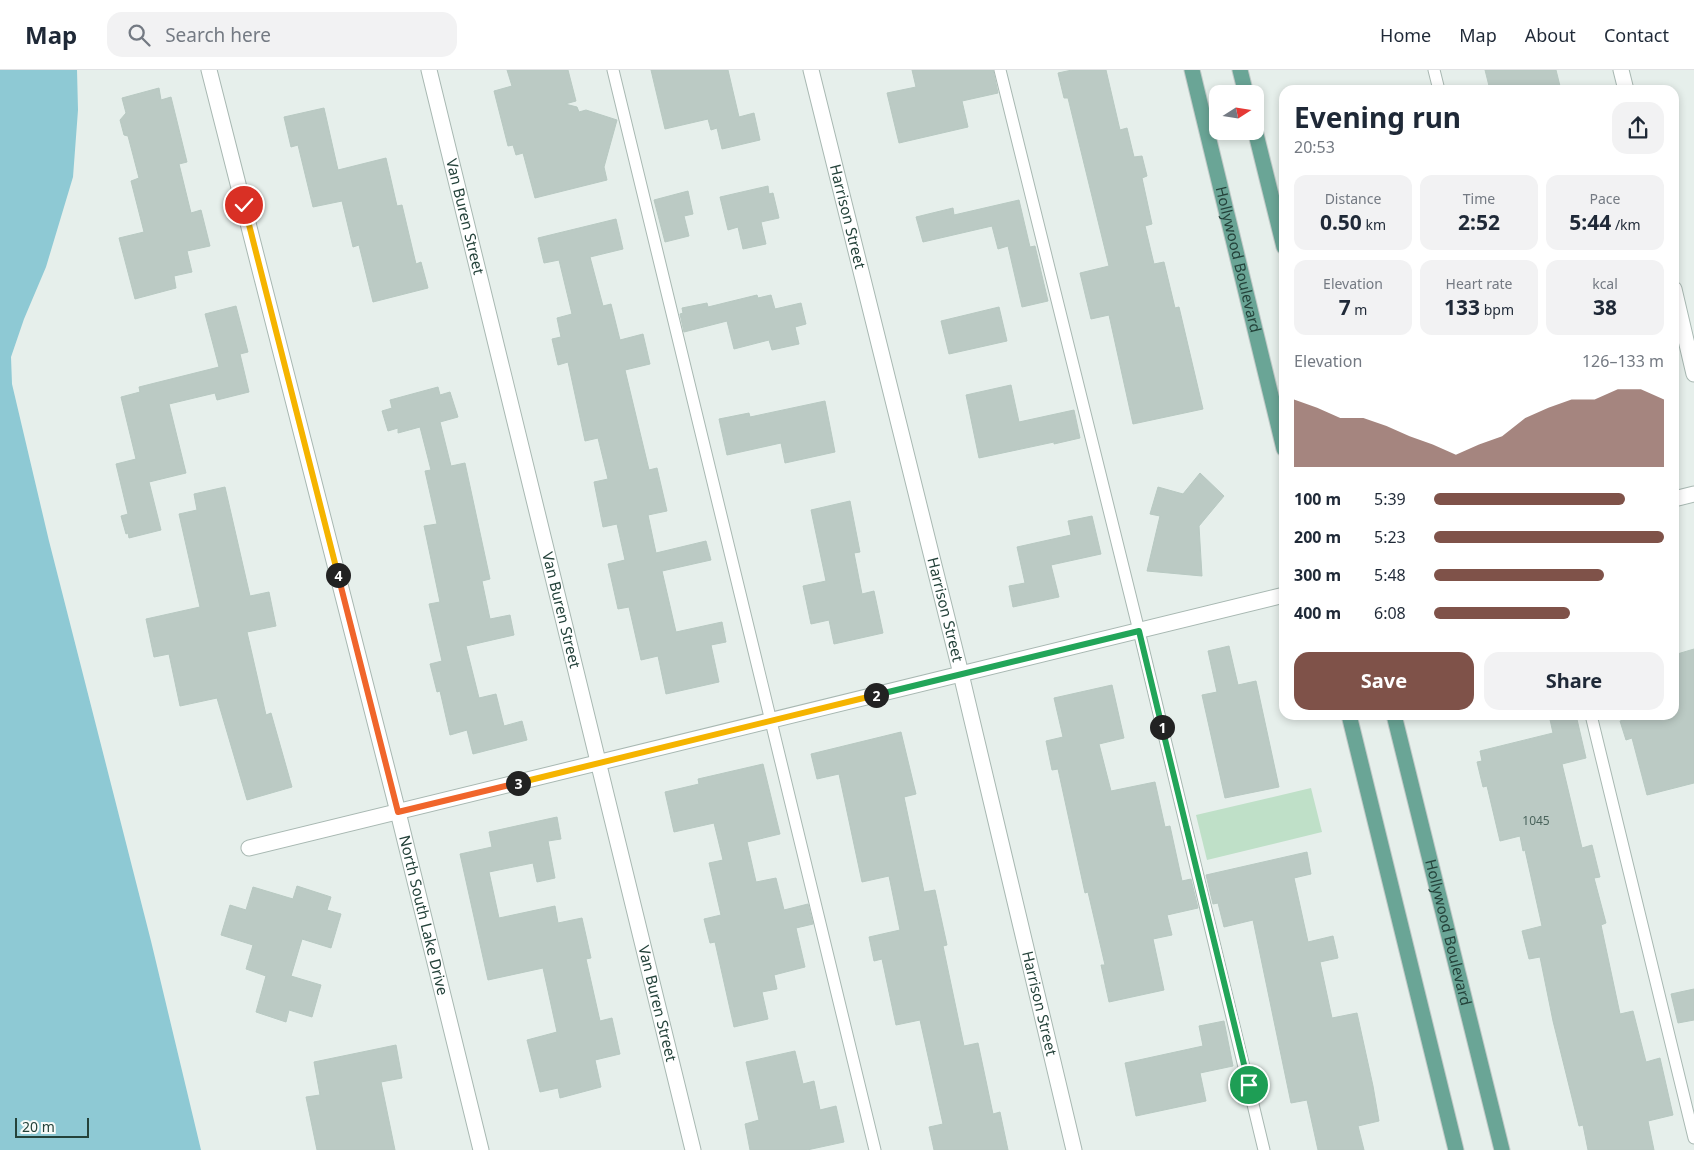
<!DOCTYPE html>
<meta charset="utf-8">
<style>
:root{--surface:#fff;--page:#f2f2f3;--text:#1f2937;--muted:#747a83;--line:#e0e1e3;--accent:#7f5249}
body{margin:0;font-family:"Noto Sans",sans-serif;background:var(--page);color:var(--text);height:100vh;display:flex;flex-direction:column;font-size:19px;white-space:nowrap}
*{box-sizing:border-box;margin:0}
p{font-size:16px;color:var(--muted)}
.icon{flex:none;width:28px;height:28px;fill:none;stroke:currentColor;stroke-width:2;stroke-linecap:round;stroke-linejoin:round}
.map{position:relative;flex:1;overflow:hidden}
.details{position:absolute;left:1279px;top:15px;width:400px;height:635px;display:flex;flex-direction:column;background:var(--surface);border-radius:15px;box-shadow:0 2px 8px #0003}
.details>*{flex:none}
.needle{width:32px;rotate:78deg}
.controls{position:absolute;left:1209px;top:15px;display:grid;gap:10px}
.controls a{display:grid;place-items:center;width:55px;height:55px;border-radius:10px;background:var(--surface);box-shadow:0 2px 8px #0003;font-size:25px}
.scale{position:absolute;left:15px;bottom:12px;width:74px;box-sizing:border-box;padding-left:5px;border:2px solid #24423a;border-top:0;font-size:14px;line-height:18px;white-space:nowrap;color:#24423a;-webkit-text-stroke:4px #f7fbf9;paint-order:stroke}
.pin{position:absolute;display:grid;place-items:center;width:42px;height:42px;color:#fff;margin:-21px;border:2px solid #fff;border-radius:50%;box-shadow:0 1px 5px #0007}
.km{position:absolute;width:25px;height:25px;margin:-12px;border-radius:50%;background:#222;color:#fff;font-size:14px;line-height:25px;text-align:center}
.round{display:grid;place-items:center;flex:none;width:52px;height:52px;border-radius:15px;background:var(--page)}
.overview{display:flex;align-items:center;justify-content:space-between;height:85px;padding:0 15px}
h1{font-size:28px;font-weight:700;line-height:38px}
.metrics{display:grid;grid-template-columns:repeat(3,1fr);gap:8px;height:85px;padding:5px 15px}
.metrics div{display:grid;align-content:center;border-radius:12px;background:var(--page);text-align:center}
.metrics b{font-size:21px;font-weight:700}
.metrics small{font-size:14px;font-weight:400}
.metrics p{font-size:14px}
.chart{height:140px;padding:10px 15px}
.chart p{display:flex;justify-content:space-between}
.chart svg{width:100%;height:90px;margin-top:5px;fill:var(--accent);opacity:.7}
.action{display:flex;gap:10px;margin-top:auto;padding:10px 15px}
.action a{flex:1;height:58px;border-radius:15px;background:var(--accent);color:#fff;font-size:20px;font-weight:700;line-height:58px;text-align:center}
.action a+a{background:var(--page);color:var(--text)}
ul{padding:0 15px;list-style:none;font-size:16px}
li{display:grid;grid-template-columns:80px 60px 1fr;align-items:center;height:38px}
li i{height:12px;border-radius:6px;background:var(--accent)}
header{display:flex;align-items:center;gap:30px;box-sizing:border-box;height:70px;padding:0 25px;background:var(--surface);border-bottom:1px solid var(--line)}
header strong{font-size:24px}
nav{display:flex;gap:28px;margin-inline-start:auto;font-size:18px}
.search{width:350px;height:45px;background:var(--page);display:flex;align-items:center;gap:12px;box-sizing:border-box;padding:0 18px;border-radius:15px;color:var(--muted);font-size:19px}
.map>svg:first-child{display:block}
</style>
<header>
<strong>Map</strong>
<div class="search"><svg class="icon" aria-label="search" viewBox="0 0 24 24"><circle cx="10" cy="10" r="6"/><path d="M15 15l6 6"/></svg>Search here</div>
<nav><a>Home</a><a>Map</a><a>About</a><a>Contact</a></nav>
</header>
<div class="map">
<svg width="1694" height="1080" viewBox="0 0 1694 1080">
<rect width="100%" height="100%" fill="#e6efeb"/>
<!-- green -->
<path fill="#bfe0c8" d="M1311,718L1322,762L1207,790L1196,745Z"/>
<!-- water -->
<path fill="#8ec9d4" d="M0,0H77L78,40L73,107L46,197L24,249L11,287L12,314L49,471L151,871L201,1080H0Z"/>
<!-- building -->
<path fill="#bbcac4" stroke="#b8c9c2" d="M507,0H568L576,31L565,34L577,37L579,42L586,40L617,50L604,97L607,110L535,128L523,83L516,85L513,75L508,76L494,21L512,16Z
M651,0H728L739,47L754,43L760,70L722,79L717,58L711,60L708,49L665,59Z
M912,0H993L998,23L962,31L968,57L899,73L887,23L916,17Z
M1072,0H1106L1120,60L1127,58L1134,87L1142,86L1147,106L1142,108L1152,154L1145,156L1154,194L1164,192L1175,238L1179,237L1203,339L1133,354L1109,245L1091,249L1080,203L1109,196L1068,28H1064L1058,3Z
M1485,0H1556L1560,16L1544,20H1490Z
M159,18L161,30L171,27L187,92L179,94L191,143L201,140L210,176L187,181L192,202L174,206L176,218L135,229L119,168L144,162L131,111L139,108L128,66L124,65L120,50L126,43L122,28Z
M324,38L338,100L386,88L397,136L402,135L416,194L421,192L428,218L373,232L359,175L353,177L342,131L313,137L298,75L291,77L284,47Z
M768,116L769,124L773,123L779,148L761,152L766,174L743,179L738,157L728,160L720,127Z
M688,121L693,144L684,146L689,166L665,172L654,130Z
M1019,130L1030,177L1035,176L1048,231L1022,237L1008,176L998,179L992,156L923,172L916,147L953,138L954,145Z
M616,149L623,179L590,187L603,236L611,234L620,270L643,264L650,294L625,300L649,400L657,398L667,441L648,445L656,483L706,471L711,490L662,501L676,562L722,552L726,572L711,575L719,612L666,624L658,586L641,590L629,537L618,539L608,494L625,490L617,454L603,457L594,412L608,409L598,368L585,371L568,292L558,295L552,269L561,267L557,248L572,244L559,190L544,193L538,168Z
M757,225L758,228L771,225L775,239L801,233L806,254L795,257L799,274L772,280L769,270L734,279L727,251L684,262L680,244L683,243L682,238L707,233L708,237Z
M236,236L248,282L240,284L249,322L217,330L215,323L169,334L186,403L149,412L161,460L129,468L128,463L126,464L121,446L128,444L116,394L136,389L121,327L140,322L139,317L219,297L205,244Z
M999,237L1007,271L949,284L941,251Z
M1011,315L1019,352L1074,340L1080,368L1054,374V372L979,388L966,325Z
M438,317L440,325L450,322L458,347L440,352L451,396L465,393L490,509L482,511L490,549L510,545L514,565L466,576L479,628L496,624L504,656L522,651L527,670L473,684L467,660L450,665L440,621L437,622L430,594L442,591L429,534L440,532L424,456L437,454L425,401L431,400L420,357L398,363V358L388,361L382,341L392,338L390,330Z
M825,331L835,382L785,393L781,373L727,385L719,349L749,343L750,347Z
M1200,403L1224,426L1199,456L1202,506L1147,501L1160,446L1150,444L1158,417L1183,424Z
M225,417L250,526L269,522L276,556L247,562L266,645L271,643L292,717L247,730L217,628L180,636L169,584L154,587L146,549L200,537L179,444L197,440L194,424Z
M850,431L860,482L854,483L862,524L874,521L883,563L834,574L829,550L811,554L803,516L826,511L811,440Z
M1092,446L1101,484L1051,495L1059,527L1013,537L1009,516L1025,513L1017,477L1071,465L1068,451Z
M1229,576L1238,615L1256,611L1279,717L1225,728L1202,625L1217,622L1208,581Z
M1694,579V713L1647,725L1632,668L1626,670L1620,651L1641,645H1674V585Z
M1112,615L1124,668L1099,674L1111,721L1155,712L1165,757L1170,756L1182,811L1191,809L1198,838L1167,845L1172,865L1153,869L1164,920L1109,932L1101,895H1105L1088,822L1085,823L1058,699L1052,700L1046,671L1063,667L1054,628Z
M1549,645H1576L1586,688L1562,694L1582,778L1592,775L1600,807L1594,808L1606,853L1601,855L1620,944L1633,941L1646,992L1660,988L1673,1045L1648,1051L1654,1080H1588L1583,1055L1579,1056L1553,951L1540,887L1529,889L1522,861L1542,856L1525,780L1523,781L1520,766L1500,771L1487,716L1483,717L1477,692L1482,691L1480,681L1553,663Z
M901,662L916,724L904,727L924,822L935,820L947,875L943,876L964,976L978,973L993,1044L1000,1042L1008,1080H934L929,1057L943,1054L920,950L896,955L882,889L874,891L869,867L900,860L889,806L862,812L839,704L817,709L811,684Z
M763,694L780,764L747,772L756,812L776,808L784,840L808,834L813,854L796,858L805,897L774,905L777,919L762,922L768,949L734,957L715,872L710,873L704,849L721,845L709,793L723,790L714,753L674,762L665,722L699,714L698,709Z
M557,747L561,769L548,771L555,808L537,812L533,793L489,802L499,848L555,836L558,853L582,848L591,888L586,889L600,951L612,948L620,984L595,990L601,1017L560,1028L558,1018L540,1022L527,970L557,962L543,898L488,910L460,784L492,777L489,762Z
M1307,782L1311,804L1294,808L1308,872L1333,866L1338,888L1320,892L1332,948L1357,943L1373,1016L1379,1051L1358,1056L1364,1080H1318L1307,1030L1291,1033L1253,850L1224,857L1218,833L1213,834L1206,805Z
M297,816L331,827L327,840L341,844L331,878L302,869L291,906L321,915L312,947L289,940L286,952L256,942L266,906L246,899L253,875L221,865L230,835L246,840L253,817L293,829Z
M1694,919V950L1678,953L1671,924Z
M1224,951L1233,996L1200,1003L1206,1031L1136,1046L1125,993L1203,976L1199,956Z
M396,975L402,1008L381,1012L395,1080H317L306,1027L320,1025L314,992Z
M795,981L803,1014L814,1011L820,1040L836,1036L844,1072L807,1080H750L745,1054L759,1050L746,992Z"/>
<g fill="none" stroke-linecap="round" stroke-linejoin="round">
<!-- lane casing -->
<g stroke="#a8b8b2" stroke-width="13">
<path id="lane" d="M613,0L875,1080
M1000,0L1139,561L1264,1080
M1434,0L1439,20
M1591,645L1694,1068"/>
</g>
<!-- street casing -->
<g stroke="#a8b8b2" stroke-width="17">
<g id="street">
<path id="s1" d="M209,0L398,742L481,1080"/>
<path id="s2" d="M429,0L693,1080"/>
<path id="s3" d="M811,0L961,604L1074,1080"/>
<path d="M1621,0L1626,20"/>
<path d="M1674,219L1694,304"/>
<path d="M1674,429L1694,424"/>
<path d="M249,778L1284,525"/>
</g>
</g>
<!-- primary casing -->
<g stroke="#c2cac8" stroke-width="17">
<g id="primary">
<path id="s4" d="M1192,0L1284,379"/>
<path d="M1240,0L1246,24"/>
<path d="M1255,60L1284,177"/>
<path d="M1349,645L1456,1080"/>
<path id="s5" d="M1394,645L1502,1080"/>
</g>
</g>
<!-- lane -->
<use href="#lane" stroke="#fff" stroke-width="11"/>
<!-- street -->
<use href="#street" stroke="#fff" stroke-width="15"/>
<!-- primary -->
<use href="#primary" stroke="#6aa596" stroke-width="15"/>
</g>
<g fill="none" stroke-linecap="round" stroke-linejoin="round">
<!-- split-1 casing -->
<g stroke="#fff" stroke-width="10">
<path id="split-1" d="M1162,657L1249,1015"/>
</g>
<!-- split-2 casing -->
<g stroke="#fff" stroke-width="10">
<path id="split-2" d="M876,625L1139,561L1162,657"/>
</g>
<!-- split-3 casing -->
<g stroke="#fff" stroke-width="10">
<path id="split-3" d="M518,713L876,625"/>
</g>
<!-- split-4 casing -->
<g stroke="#fff" stroke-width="10">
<path id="split-4" d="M338,505L398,742L518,713"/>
</g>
<!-- split-5 casing -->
<g stroke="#fff" stroke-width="10">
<path id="split-5" d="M244,135L338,505"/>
</g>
<!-- split-1 -->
<use href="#split-1" stroke="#22a559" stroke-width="6"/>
<!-- split-2 -->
<use href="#split-2" stroke="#22a559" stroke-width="6"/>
<!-- split-3 -->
<use href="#split-3" stroke="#f5b400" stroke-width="6"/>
<!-- split-4 -->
<use href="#split-4" stroke="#f0652b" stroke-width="6"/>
<!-- split-5 -->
<use href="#split-5" stroke="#f5b400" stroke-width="6"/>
</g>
<g text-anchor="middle" stroke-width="5" stroke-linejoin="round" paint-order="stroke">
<!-- number labels -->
<g font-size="12" fill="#4a645c">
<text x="1536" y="755">1045</text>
</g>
<!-- street labels -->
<g font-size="15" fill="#24423a" stroke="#f7fbf9">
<text dy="5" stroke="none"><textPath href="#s3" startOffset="151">Harrison Street</textPath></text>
<text dy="5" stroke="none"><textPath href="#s2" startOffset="151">Van Buren Street</textPath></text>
<text dy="5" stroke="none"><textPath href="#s4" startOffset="195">Hollywood Boulevard</textPath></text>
<text dy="5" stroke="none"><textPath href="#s3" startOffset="556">Harrison Street</textPath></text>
<text dy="5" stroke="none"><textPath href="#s2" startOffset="556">Van Buren Street</textPath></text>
<text dy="5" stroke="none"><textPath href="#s1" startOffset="872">North South Lake Drive</textPath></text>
<text dy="5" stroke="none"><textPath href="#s5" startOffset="224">Hollywood Boulevard</textPath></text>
<text dy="5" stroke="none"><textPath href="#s2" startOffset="961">Van Buren Street</textPath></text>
<text dy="5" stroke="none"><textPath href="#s3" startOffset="961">Harrison Street</textPath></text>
</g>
</g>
</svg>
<div class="controls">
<a><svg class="needle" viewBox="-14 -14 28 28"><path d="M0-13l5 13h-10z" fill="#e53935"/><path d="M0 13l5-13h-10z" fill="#747a83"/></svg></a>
</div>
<div class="scale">20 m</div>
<div class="pin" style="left:1249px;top:1015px;background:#1e9e55"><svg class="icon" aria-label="arrive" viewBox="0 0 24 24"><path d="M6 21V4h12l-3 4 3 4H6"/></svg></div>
<div class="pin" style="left:244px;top:135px;background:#d93025"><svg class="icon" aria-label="check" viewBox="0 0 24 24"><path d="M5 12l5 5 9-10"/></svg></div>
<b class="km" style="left:1162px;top:657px">1</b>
<b class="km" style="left:876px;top:625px">2</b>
<b class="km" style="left:518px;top:713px">3</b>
<b class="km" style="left:338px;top:505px">4</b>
<section class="details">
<div class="overview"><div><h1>Evening run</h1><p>20:53</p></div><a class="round"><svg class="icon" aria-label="share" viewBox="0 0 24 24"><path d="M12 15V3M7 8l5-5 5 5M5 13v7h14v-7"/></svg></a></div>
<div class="metrics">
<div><p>Distance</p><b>0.50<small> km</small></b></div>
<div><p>Time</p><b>2:52</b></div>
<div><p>Pace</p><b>5:44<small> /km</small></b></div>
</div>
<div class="metrics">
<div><p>Elevation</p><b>7<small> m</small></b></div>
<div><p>Heart rate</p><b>133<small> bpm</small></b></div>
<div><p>kcal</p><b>38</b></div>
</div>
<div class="chart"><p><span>Elevation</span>126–133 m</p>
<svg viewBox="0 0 160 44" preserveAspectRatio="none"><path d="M0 44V11L10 15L20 20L30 20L40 24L50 29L60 33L70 38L80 33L90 29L100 20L110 15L120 11L130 11L140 6L150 6L160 11V44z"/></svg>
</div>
<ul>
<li><b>100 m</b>5:39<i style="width:83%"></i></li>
<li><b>200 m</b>5:23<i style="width:100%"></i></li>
<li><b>300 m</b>5:48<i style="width:74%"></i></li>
<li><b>400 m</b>6:08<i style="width:59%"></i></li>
</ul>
<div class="action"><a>Save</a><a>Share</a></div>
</section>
</div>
